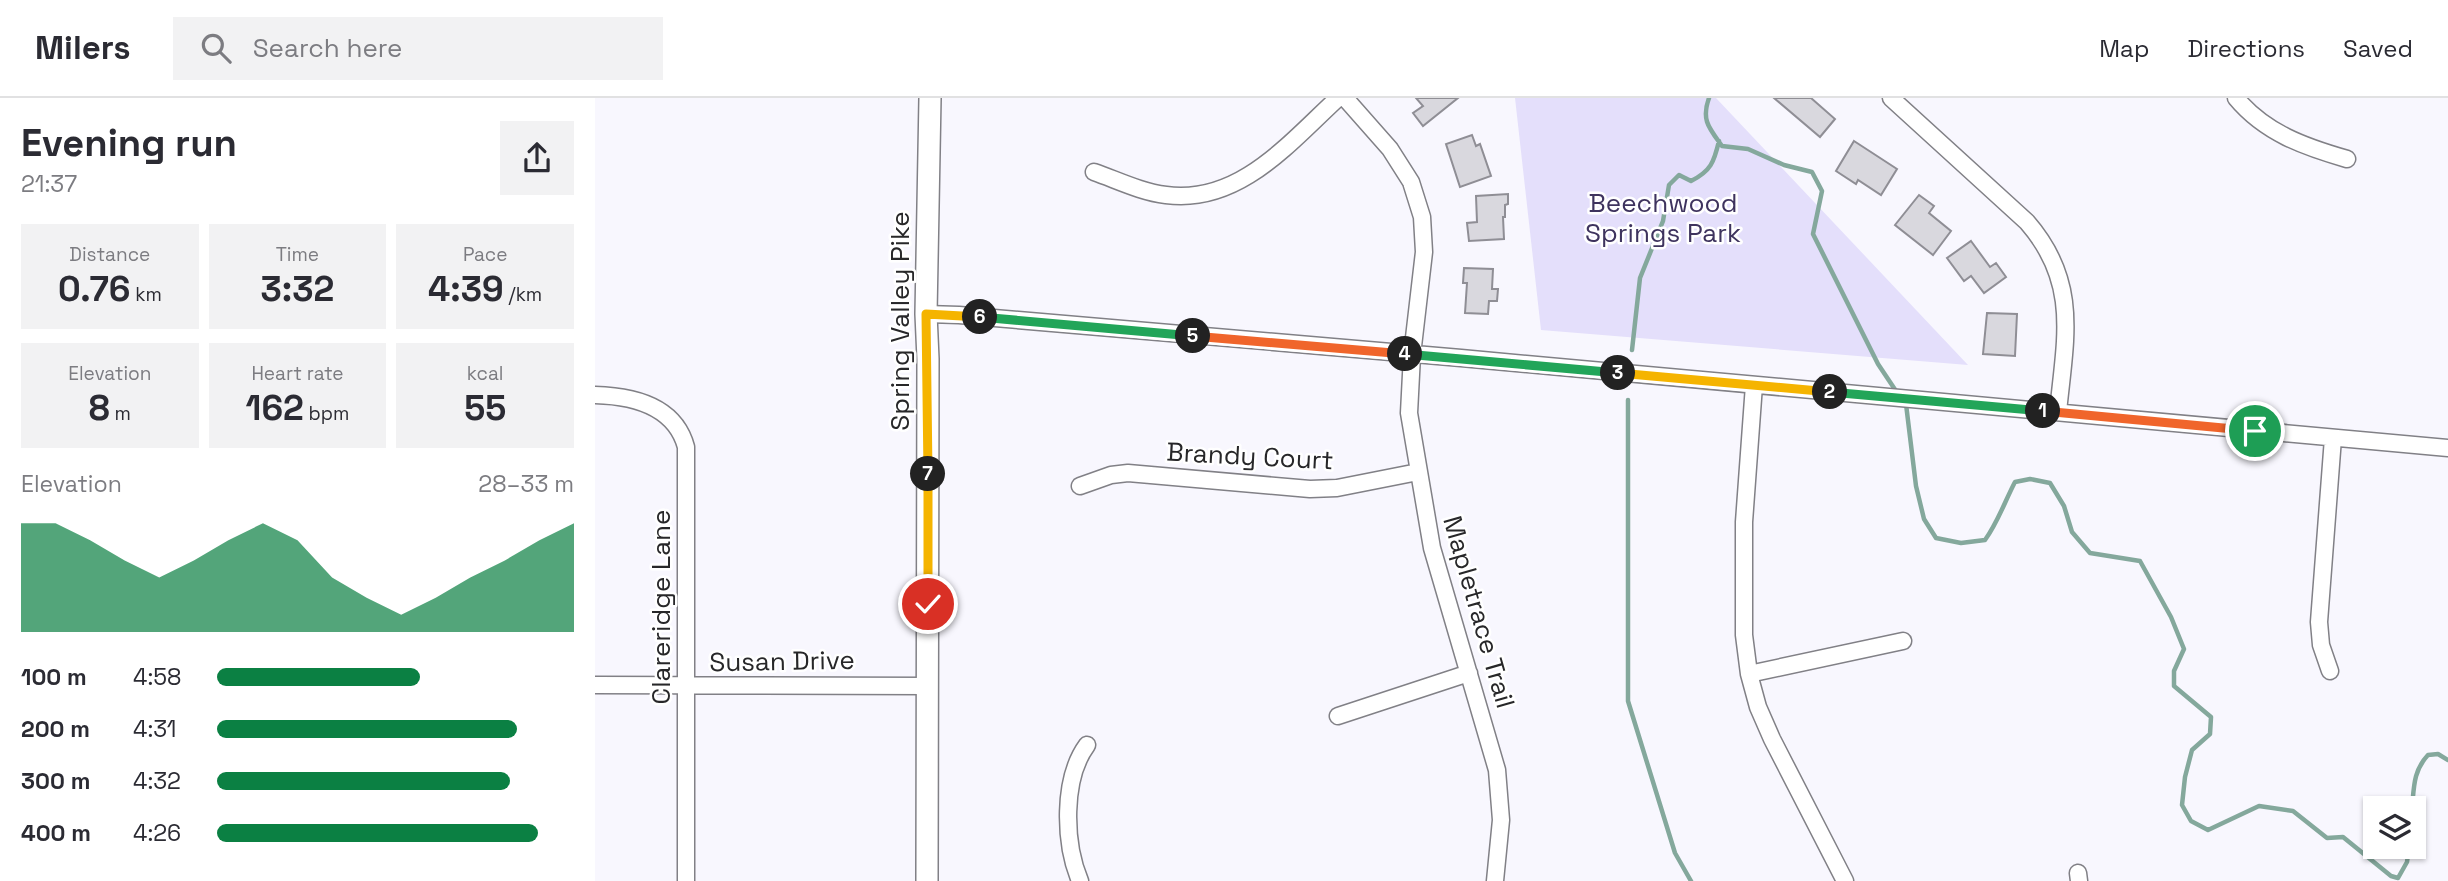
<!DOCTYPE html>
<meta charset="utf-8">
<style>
:root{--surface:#fff;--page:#f2f2f3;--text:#2b2b33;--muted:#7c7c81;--line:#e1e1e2;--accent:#0b8043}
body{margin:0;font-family:"Space Grotesk",sans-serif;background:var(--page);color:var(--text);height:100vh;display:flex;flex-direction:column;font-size:26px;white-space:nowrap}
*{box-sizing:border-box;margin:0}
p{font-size:23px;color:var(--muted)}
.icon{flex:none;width:38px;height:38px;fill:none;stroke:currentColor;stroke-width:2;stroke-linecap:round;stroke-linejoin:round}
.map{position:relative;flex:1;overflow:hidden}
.side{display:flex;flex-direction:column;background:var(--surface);width:595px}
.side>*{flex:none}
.tools{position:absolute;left:1768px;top:698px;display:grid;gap:14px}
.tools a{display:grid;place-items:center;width:63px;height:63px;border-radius:0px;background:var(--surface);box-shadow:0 2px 5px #0004;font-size:35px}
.pin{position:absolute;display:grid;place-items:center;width:60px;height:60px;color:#fff;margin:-30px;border:4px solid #fff;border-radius:50%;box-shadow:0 2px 7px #0007}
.km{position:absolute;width:35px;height:35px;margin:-18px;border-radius:50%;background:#222;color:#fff;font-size:19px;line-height:35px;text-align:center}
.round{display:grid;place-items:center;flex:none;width:74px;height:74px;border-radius:0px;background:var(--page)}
.summary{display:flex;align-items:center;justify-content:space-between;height:119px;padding:0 21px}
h1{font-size:38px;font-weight:700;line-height:52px}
.figures{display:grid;grid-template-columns:repeat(3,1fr);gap:10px;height:119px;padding:7px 21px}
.figures div{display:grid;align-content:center;border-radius:0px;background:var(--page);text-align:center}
.figures b{font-size:35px;font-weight:700}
.figures small{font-size:19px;font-weight:400}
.figures p{font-size:19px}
.chart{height:196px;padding:14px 21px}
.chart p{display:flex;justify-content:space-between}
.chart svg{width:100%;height:126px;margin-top:7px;fill:var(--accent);opacity:.7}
ul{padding:0 21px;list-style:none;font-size:23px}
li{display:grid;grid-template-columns:112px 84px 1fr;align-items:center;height:52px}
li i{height:18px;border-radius:9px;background:var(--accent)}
header{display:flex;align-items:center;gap:42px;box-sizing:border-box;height:98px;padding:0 35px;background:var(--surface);border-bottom:2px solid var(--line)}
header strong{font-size:33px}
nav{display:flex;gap:38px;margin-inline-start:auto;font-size:24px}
.search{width:490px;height:63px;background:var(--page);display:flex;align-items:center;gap:18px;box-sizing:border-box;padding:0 24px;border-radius:0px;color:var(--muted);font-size:26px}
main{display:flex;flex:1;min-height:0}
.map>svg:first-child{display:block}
</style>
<header>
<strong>Milers</strong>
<div class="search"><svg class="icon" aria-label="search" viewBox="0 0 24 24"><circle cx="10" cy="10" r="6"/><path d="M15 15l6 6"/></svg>Search here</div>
<nav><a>Map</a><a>Directions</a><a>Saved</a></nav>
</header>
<main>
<section class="side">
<div class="summary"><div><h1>Evening run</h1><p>21:37</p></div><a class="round"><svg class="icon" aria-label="share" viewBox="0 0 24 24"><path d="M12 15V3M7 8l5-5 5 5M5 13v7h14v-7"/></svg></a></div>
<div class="figures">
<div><p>Distance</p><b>0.76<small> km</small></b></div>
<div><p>Time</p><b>3:32</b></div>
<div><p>Pace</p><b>4:39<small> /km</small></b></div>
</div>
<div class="figures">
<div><p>Elevation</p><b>8<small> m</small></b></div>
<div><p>Heart rate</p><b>162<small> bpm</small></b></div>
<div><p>kcal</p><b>55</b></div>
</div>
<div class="chart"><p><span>Elevation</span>28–33 m</p>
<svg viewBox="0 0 160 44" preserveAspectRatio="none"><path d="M0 44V6L10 6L20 12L30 19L40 25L50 19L60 12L70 6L80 12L90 25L100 32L110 38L120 32L130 25L140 19L150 12L160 6V44z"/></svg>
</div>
<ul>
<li><b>100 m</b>4:58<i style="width:57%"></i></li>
<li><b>200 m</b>4:31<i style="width:84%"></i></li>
<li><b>300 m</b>4:32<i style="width:82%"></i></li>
<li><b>400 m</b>4:26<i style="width:90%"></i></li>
</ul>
</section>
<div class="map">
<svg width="1853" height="783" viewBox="0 0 1853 783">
<rect width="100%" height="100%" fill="#f8f7fe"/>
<!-- green -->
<path fill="#e4dffb" d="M920,0H1121L1373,267L946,232Z"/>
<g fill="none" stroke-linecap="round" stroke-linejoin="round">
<!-- stream -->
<path stroke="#84a89c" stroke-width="4.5" d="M1114,0C1106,22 1114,30 1127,48L1153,51L1189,67L1217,74L1227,93L1218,136L1283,266L1303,296
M1037,252L1045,180L1068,123L1074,87L1084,77L1096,83C1116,73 1119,64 1124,43
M1033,302V603L1080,755L1096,783
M1311,306L1321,388L1329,421L1341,440L1366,445L1390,442C1403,424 1410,403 1420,384L1435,381L1455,385L1469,408L1477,434L1495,455L1545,463L1576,519L1589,551L1579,573V588L1616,619L1615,636L1597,652L1590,679L1587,707L1596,723L1613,732L1664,708L1698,713L1732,740L1748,739L1796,778L1803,780L1812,764L1814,749
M1817,710C1819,690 1818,673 1833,657L1843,656L1853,662"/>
</g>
<!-- building -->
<path fill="#d9d8de" stroke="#8f8e95" stroke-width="2" d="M821,0H863L828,28L818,15L828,8Z
M1179,0H1216L1240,21L1225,39Z
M877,37L881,48L885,46L896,78L865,89L851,46Z
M1259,43L1302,71L1286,97L1263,82L1261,86L1241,73Z
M913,96V106L910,107V119H908L909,141L874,143L872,125L882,124L881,98Z
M1324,97L1339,108L1334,115L1356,133L1338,157L1300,127Z
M1376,143L1395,169L1401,165L1411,179L1389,195L1376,178L1369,183L1352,160Z
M869,170L898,171L897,191H903L902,203H894L893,216L870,215L872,185H868Z
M1392,215L1422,216L1420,258L1388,256Z"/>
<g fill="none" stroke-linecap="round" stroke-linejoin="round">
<!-- minor casing -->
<g stroke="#818086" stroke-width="19">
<path id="minor" d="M750,0L795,51L816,84L827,119L829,154L817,257L814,315L837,450L902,672L906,722L900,783
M1296,0L1432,124C1485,185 1470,241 1463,314
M1641,0C1670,35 1710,49 1752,61
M499,74C522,82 546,94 571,97C644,107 695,44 743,0
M331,216L364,217L866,260L1853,350
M1159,287L1149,424V537L1154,576L1163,609L1177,641L1250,783
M0,297C38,298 80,308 91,349V783
M485,388L516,377L533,375L715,391L742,390L823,374
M1735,573L1726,547L1724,524L1738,340
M1154,576L1308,543
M0,587L333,588
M743,618L874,575
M1483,775L1484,783
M485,783C469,745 467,681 492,647"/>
</g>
<!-- tertiary casing -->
<g stroke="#818086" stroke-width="24">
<path id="tertiary" d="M332,783L333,261L331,216L335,0"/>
</g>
<!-- minor -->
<use href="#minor" stroke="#fff" stroke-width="16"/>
<!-- tertiary -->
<use href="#tertiary" stroke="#fff" stroke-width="21"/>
</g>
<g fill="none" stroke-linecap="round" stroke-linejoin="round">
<!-- split-1 casing -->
<g stroke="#fff" stroke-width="14">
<path id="split-1" d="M1448,313L1660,333"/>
</g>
<!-- split-2 casing -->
<g stroke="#fff" stroke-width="14">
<path id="split-2" d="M1235,294L1448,313"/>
</g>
<!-- split-3 casing -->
<g stroke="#fff" stroke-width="14">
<path id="split-3" d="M1023,275L1235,294"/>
</g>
<!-- split-4 casing -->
<g stroke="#fff" stroke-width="14">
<path id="split-4" d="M810,256L1023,275"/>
</g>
<!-- split-5 casing -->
<g stroke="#fff" stroke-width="14">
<path id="split-5" d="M598,238L810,256"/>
</g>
<!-- split-6 casing -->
<g stroke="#fff" stroke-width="14">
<path id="split-6" d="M385,219L598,238"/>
</g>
<!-- split-7 casing -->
<g stroke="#fff" stroke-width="14">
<path id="split-7" d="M333,376L331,216L385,219"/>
</g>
<!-- split-8 casing -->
<g stroke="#fff" stroke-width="14">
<path id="split-8" d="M333,506V376"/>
</g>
<!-- split-1 -->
<use href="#split-1" stroke="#f0652b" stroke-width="9"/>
<!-- split-2 -->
<use href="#split-2" stroke="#22a559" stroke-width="9"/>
<!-- split-3 -->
<use href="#split-3" stroke="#f5b400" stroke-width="9"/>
<!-- split-4 -->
<use href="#split-4" stroke="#22a559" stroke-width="9"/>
<!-- split-5 -->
<use href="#split-5" stroke="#f0652b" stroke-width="9"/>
<!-- split-6 -->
<use href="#split-6" stroke="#22a559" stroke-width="9"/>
<!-- split-7 -->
<use href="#split-7" stroke="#f5b400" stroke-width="9"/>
<!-- split-8 -->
<use href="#split-8" stroke="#f5b400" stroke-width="9"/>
</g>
<g text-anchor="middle" stroke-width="5" stroke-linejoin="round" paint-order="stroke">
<!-- park labels -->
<g font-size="26" fill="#3e335e" stroke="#fff">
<text x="1068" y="114">Beechwood<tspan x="1068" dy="30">Springs Park</tspan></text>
</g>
<!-- street labels -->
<g font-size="26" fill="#272729" stroke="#fff">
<text transform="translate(305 223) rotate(-90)" y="9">Spring Valley Pike</text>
<text transform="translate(655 358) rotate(3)" y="9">Brandy Court</text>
<text transform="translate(66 509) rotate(-90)" y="9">Clareridge Lane</text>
<text transform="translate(884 514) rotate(74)" y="9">Mapletrace Trail</text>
<text transform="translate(187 563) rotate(-1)" y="9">Susan Drive</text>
</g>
</g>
</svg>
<div class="tools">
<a><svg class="icon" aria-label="layers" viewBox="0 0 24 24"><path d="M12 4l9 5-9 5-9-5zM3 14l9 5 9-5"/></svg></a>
</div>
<div class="pin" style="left:1660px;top:333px;background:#1e9e55"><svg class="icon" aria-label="arrive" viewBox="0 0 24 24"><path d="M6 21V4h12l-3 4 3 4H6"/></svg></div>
<div class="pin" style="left:333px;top:506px;background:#d93025"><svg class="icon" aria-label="check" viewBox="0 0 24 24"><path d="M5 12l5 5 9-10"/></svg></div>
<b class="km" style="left:1448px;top:313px">1</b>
<b class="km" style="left:1235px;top:294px">2</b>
<b class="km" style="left:1023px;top:275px">3</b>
<b class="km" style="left:810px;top:256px">4</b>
<b class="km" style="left:598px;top:238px">5</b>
<b class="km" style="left:385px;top:219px">6</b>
<b class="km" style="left:333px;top:376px">7</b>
</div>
</main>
